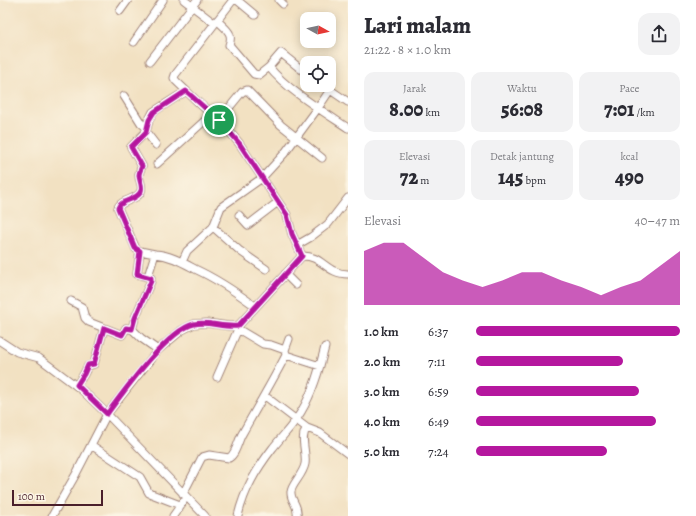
<!DOCTYPE html>
<html lang="id">
<meta charset="utf-8">
<style>
:root{--surface:#fff;--page:#f2f2f3;--text:#2b2b33;--muted:#7c7c81;--accent:#b5179e}
body{margin:0;font-family:Alegreya,serif;background:var(--page);color:var(--text);height:100vh;display:flex;flex-direction:column;font-size:15px;white-space:nowrap}
*{box-sizing:border-box;margin:0}
p{font-size:13px;color:var(--muted)}
.icon{flex:none;width:22px;height:22px;fill:none;stroke:currentColor;stroke-width:2;stroke-linecap:round;stroke-linejoin:round}
.map{position:relative;flex:1;overflow:hidden}
.drawer{display:flex;flex-direction:column;background:var(--surface);width:348px}
.drawer>*{flex:none}
.needle{width:26px;rotate:98deg}
.fabs{position:absolute;left:300px;top:12px;display:grid;gap:8px}
.fabs a{display:grid;place-items:center;width:36px;height:36px;border-radius:8px;background:var(--surface);box-shadow:0 2px 10px #0003;font-size:20px}
.scale{position:absolute;left:12px;bottom:10px;width:91px;box-sizing:border-box;padding-left:4px;border:2px solid #4a1f2b;border-top:0;font-size:11px;line-height:14px;white-space:nowrap;color:#4a1f2b;-webkit-text-stroke:3px #fcf5e5;paint-order:stroke}
.pin{position:absolute;display:grid;place-items:center;width:34px;height:34px;color:#fff;margin:-17px;border:2px solid #fff;border-radius:50%;box-shadow:0 1px 4px #0007}
.round{display:grid;place-items:center;flex:none;width:42px;height:42px;border-radius:12px;background:var(--page)}
.summary{display:flex;align-items:center;justify-content:space-between;height:68px;padding:0 16px}
h1{font-size:22px;font-weight:800;line-height:30px}
.stats{display:grid;grid-template-columns:repeat(3,1fr);gap:6px;height:68px;padding:4px 16px}
.stats div{display:grid;align-content:center;border-radius:10px;background:var(--page);text-align:center}
.stats b{font-size:20px;font-weight:800}
.stats small{font-size:11px;font-weight:400}
.stats p{font-size:11px}
.chart{height:112px;padding:8px 16px}
.chart p{display:flex;justify-content:space-between}
.chart svg{width:100%;height:72px;margin-top:4px;fill:var(--accent);opacity:.7}
ul{padding:0 16px;list-style:none;font-size:13px}
li{display:grid;grid-template-columns:64px 48px 1fr;align-items:center;height:30px}
li i{height:10px;border-radius:5px;background:var(--accent)}
main{display:flex;flex:1;min-height:0}
.map>svg:first-child{display:block}
</style>
<main>
<div class="map">
<svg width="348" height="516" viewBox="0 0 348 516">
<rect width="100%" height="100%" fill="#fcf5e5"/>
<filter id="ink" filterUnits="userSpaceOnUse"><feTurbulence type="fractalNoise" baseFrequency=".025" numOctaves="2"/><feDisplacementMap in="SourceGraphic" scale="8" xChannelSelector="R" yChannelSelector="G"/><feConvolveMatrix kernelMatrix="1 2 1 2 8 2 1 2 1" color-interpolation-filters="sRGB"/></filter>
<filter id="wash" filterUnits="userSpaceOnUse"><feTurbulence type="fractalNoise" baseFrequency=".012" numOctaves="4" result="noise"/><feDisplacementMap in="SourceGraphic" scale="16" xChannelSelector="R" yChannelSelector="G"/><feGaussianBlur stdDeviation="0.9" result="paint"/><feColorMatrix in="noise" values="0 0 0 0 0 0 0 0 0 0 0 0 0 0 0 0 0 1.4 0 .05"/><feComposite in="paint" operator="in"/></filter>
<g filter="url(#wash)">
<rect width="100%" height="100%" fill="#f2e1c2"/>
</g>
<g filter="url(#ink)">
<g fill="none" stroke-linecap="round" stroke-linejoin="round">
<!-- street casing -->
<g stroke="#9e8076" stroke-width="9">
<path id="street" d="M184,0L214,23
M233,0L175,75L174,78L176,81L201,105L223,124L239,143L287,215L292,234L302,256
M237,0L255,15
M279,0L283,4
M120,11L128,0
M217,20C225,29 234,32 229,45L231,47L254,74L259,75L269,67C286,89 324,112 348,128
M134,42L163,0
M150,61L197,0
M269,67L281,53L307,74
M323,85L348,102
M124,96L141,123L147,128
M219,120L242,92L247,90L281,125L322,158
M146,132L131,147L142,166C141,169 139,171 139,175C139,181 143,185 141,191C137,201 121,199 118,208L136,249L140,251L155,254L149,273L151,281L135,318L132,329L141,338L158,350
M156,145L146,132L149,120L153,112L186,91
M157,164L212,114
M239,215L248,225L278,202
M213,227L240,251L266,269
M297,245L311,237L328,224L348,198
M140,251L137,274L151,278
M155,254C170,255 182,262 195,269C217,279 236,292 255,306
M182,262L187,251L213,227L221,207L262,178L284,154L318,108L330,90
M285,274L296,285
M71,301L82,307L85,318L89,322L122,335L126,328L132,329
M238,329L263,344L271,345L285,350L286,355L320,366
M0,341L17,352L39,358L83,391L107,414L205,516
M285,350L289,339
M217,377L238,329V326
M77,385L84,374L88,366L94,364L104,328
M265,396L307,428
M91,445L140,477L149,493L180,505
M183,494L202,457L209,455L229,458C236,454 238,441 242,434C257,407 272,382 286,355
M52,516L76,474L107,414L158,350L182,330L194,324L207,323L229,326H238L302,256C322,255 326,274 348,274
M173,516L183,502
M238,516C244,490 256,470 272,449C282,436 293,426 301,412C313,392 319,370 325,347
M297,516C299,505 290,501 291,492C291,485 303,475 305,464C307,453 299,436 307,428L320,433L348,454"/>
</g>
<!-- street -->
<use href="#street" stroke="#fff" stroke-width="7"/>
</g>
</g>
<g fill="none" stroke-linecap="round" stroke-linejoin="round" filter="url(#ink)">
<!-- route casing -->
<g stroke="#fff" stroke-width="8">
<path id="route" d="M186,91L223,124L239,143L287,215L292,234L302,256L238,326C223,328 209,321 194,324C168,330 124,391 107,414L77,385L84,374L88,365L94,364L104,328L122,335L126,328L132,329L135,318L151,281V278L137,274L140,251L135,248L118,208C121,199 137,201 141,191C143,185 139,181 139,175C139,172 141,169 142,166L131,147L146,132L149,120L154,112Z"/>
</g>
<!-- route -->
<use href="#route" stroke="#b5179e" stroke-width="5"/>
</g>
</svg>
<div class="fabs">
<a><svg class="needle" viewBox="-14 -14 28 28"><path d="M0-13l5 13h-10z" fill="#e53935"/><path d="M0 13l5-13h-10z" fill="#7c7c81"/></svg></a>
<a><svg class="icon" aria-label="locate" viewBox="0 0 24 24"><circle cx="12" cy="12" r="6"/><path d="M12 2v4M12 18v4M2 12h4M18 12h4"/></svg></a>
</div>
<div class="scale">100 m</div>
<div class="pin" style="left:219px;top:120px;background:#1e9e55"><svg class="icon" aria-label="arrive" viewBox="0 0 24 24"><path d="M6 21V4h12l-3 4 3 4H6"/></svg></div>
</div>
<section class="drawer">
<div class="summary"><div><h1>Lari malam</h1><p>21:22 · 8 × 1.0 km</p></div><a class="round"><svg class="icon" aria-label="share" viewBox="0 0 24 24"><path d="M12 15V3M7 8l5-5 5 5M5 13v7h14v-7"/></svg></a></div>
<div class="stats">
<div><p>Jarak</p><b>8.00<small> km</small></b></div>
<div><p>Waktu</p><b>56:08</b></div>
<div><p>Pace</p><b>7:01<small> /km</small></b></div>
</div>
<div class="stats">
<div><p>Elevasi</p><b>72<small> m</small></b></div>
<div><p>Detak jantung</p><b>145<small> bpm</small></b></div>
<div><p>kcal</p><b>490</b></div>
</div>
<div class="chart"><p><span>Elevasi</span>40–47 m</p>
<svg viewBox="0 0 160 44" preserveAspectRatio="none"><path d="M0 44V11L10 6L20 6L30 15L40 24L50 29L60 33L70 29L80 24L90 24L100 29L110 33L120 38L130 33L140 29L150 20L160 11V44z"/></svg>
</div>
<ul>
<li><b>1.0 km</b>6:37<i style="width:100%"></i></li>
<li><b>2.0 km</b>7:11<i style="width:72%"></i></li>
<li><b>3.0 km</b>6:59<i style="width:80%"></i></li>
<li><b>4.0 km</b>6:49<i style="width:88%"></i></li>
<li><b>5.0 km</b>7:24<i style="width:64%"></i></li>
</ul>
</section>
</main>
